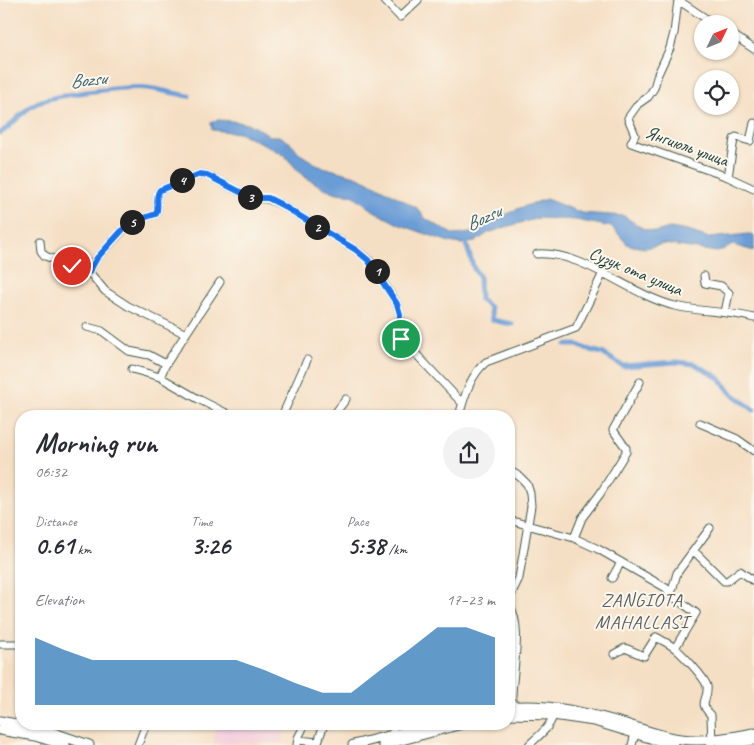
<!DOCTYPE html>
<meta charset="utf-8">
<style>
:root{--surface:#fff;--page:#f2f2f3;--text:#2b2b33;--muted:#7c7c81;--accent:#1f6fb2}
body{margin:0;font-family:Caveat,sans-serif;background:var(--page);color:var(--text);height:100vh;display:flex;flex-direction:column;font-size:19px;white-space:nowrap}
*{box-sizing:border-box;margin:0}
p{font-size:16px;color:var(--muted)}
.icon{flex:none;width:28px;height:28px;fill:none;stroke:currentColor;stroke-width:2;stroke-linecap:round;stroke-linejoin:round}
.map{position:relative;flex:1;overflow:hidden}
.details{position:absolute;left:15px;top:410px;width:500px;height:320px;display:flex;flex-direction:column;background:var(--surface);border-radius:20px;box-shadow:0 1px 4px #0004}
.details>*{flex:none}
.needle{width:32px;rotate:47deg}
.buttons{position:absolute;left:694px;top:15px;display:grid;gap:10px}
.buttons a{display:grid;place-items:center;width:45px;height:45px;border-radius:50%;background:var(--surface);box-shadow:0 1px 4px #0004;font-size:25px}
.pin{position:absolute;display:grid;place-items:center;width:42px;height:42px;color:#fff;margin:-21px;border:2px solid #fff;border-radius:50%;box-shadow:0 1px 5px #0007}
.km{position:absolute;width:25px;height:25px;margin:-12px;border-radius:50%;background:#222;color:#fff;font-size:14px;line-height:25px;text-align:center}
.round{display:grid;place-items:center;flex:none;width:52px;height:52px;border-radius:26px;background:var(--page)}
.overview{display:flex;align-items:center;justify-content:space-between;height:85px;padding:0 20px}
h1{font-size:28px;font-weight:800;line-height:38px}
.figures{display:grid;grid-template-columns:repeat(3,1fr);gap:8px;height:85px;padding:5px 20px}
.figures div{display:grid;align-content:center}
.figures b{font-size:25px;font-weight:800}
.figures small{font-size:14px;font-weight:400}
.figures p{font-size:14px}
.chart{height:140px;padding:10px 20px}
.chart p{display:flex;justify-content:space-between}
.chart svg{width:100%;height:90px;margin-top:5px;fill:var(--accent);opacity:.7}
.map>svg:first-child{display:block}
</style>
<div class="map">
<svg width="754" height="745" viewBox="0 0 754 745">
<rect width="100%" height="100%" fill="#fbf7ec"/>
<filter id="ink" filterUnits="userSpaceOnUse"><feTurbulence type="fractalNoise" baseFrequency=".02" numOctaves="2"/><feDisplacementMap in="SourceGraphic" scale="10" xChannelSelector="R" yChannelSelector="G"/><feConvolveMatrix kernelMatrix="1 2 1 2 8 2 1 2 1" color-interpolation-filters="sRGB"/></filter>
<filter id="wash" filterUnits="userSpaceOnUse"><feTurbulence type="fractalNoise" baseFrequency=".0096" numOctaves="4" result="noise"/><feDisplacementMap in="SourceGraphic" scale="20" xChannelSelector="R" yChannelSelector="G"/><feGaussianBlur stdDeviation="1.12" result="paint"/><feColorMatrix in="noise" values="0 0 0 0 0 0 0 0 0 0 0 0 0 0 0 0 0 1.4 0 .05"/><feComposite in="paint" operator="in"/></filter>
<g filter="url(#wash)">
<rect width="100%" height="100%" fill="#f5dfc4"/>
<!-- built -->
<path fill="#f4cfde" d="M215,724H286L283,742L214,743Z"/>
<!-- water -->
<path fill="#6b9cd5" stroke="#456c84" d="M217,120C237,121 254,123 270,136H280L292,144L300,154L319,166L356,176L376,185L417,208L426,219L454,235L471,233L517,209L546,199L582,213L624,216L642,228L655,232L670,228L688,231L709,238L749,234L754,236V251L733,245L717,252L664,244L645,248L628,245L612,227L576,220L539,218L509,226L488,233L475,242L461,244L449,242L398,224L374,211L353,195L337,193L322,187L303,176L284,155L264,144L239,133L212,130L211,122Z"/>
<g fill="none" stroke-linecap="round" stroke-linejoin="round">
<!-- canal -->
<path stroke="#6b9cd5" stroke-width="5" d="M0,133C14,125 21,111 35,104C52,94 128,86 148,88C162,90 176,94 189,96
M466,243L474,269L479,276L480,300L490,307L492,320L512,324
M566,345H578L586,349L602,353L623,366L676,362L695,364L719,378L731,393L754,410"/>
</g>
</g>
<g filter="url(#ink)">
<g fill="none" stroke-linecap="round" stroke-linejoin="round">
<!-- minor casing -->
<g stroke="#3f554a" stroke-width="9">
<path id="minor" d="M384,0L400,17L418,0
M678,0L674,33L670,48L658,74L654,88L648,97L638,104L628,118L635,135L631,143L728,177L754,189
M678,0L714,24
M730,33L754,49
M728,177L734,139L736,137L750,141L754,123
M40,241L41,251L45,256L89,272L105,291L128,306L186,334
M537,254C583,251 630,295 675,306C701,312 728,311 754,318
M89,272L97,258L128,225L134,221L156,214C160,206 154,197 160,190L200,174L207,175L252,198L268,199L280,204L356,250L369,260L397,304L400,314V337L462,403
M704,276L705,283L721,286L729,293L725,312
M87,327L102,331L129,351L149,355L166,364
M132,369L160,377L200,400L232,416
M160,377L166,364L220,282
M282,416L307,360
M333,416L346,399
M459,416C464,398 470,375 486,362L576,328L603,273
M700,423L737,439L754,451
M509,470L520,477L527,484L530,493L531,506L519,578L509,599
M509,520L574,538L598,549L666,588L672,596L696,613L675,648
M574,538L582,518L600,494L626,452V448L613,430L640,382
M694,551L724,581H727L740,571L754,581
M612,578L621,562
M671,594L677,573L710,528
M509,605C525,627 510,679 512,706
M0,644H21
M614,654L625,648L644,656L656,637C663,641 670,644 676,649C683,655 705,678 707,686C709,701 697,701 711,715L712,745
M393,724V735
M298,740L318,742L324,724
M138,745L146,724
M297,745L298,738L305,724
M529,745C537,737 551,727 553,715
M632,745L635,734"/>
</g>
<!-- major casing -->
<g stroke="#3f554a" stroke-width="11">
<path id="major" d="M509,707C548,703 588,713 626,724C644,730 663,737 681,739C706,742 730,737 754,733
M509,714L553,715L594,721L673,745
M0,721L42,729L89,745
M0,730L35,736L65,745
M353,745L435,724
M383,745L462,724
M720,745L754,740"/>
</g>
<!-- minor -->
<use href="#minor" stroke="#fff" stroke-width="7"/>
<!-- major -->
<use href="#major" stroke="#fff" stroke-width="9"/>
</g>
</g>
<g fill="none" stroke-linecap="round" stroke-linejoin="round" filter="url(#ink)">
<!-- route casing -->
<g stroke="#fff" stroke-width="10">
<path id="route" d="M72,266L89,272L97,258L128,224L134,221L156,214C160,206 154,197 160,190L200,174L207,175L252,198H268L280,204L356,250L368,260L397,304L400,314L399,334L401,339"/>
</g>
<!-- route -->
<use href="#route" stroke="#1a73e8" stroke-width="6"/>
</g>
<g text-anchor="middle" stroke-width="4" stroke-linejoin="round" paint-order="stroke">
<!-- street labels -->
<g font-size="18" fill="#1f3d34" stroke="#fbf7ec">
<text transform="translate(687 146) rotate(20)" y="6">Янгиюль улица</text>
<text transform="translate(636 271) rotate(23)" y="6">Сузук ота улица</text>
</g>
<!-- water labels -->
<g font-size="19" font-style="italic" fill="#3a5e6c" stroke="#fbf7ec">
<text transform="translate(88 79) rotate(-6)" y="7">Bozsu</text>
<text transform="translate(483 217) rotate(-25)" y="7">Bozsu</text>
</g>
<!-- neighbourhood labels -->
<g font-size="19" letter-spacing="1" fill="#5b5e62" stroke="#fbf7ec">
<text x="642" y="606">ZANGIOTA<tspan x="642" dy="22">MAHALLASI</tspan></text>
</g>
</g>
</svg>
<div class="buttons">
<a><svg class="needle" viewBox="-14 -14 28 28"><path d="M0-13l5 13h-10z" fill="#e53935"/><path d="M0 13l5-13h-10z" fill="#7c7c81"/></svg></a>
<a><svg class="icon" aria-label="locate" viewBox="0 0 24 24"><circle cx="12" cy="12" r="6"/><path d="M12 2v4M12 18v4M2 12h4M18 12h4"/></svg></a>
</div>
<div class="pin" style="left:401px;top:339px;background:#1e9e55"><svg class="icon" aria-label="arrive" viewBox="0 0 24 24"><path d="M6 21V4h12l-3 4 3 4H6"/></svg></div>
<div class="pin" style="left:72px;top:266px;background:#d93025"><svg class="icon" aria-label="check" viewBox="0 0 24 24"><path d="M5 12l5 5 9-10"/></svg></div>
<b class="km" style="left:377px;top:271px">1</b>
<b class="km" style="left:317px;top:227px">2</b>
<b class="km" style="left:250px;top:197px">3</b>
<b class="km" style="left:182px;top:180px">4</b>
<b class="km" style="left:132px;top:222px">5</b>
<section class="details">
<div class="overview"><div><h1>Morning run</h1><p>06:32</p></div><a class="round"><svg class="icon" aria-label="share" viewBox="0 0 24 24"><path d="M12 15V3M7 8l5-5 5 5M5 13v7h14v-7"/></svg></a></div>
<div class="figures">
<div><p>Distance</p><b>0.61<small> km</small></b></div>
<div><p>Time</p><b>3:26</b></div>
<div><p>Pace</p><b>5:38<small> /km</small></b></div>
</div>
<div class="chart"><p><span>Elevation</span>17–23 m</p>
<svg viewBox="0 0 160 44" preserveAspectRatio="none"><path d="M0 44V11L10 17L20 22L30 22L40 22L50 22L60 22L70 22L80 27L90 33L100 38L110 38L120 27L130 17L140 6L150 6L160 11V44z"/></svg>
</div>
</section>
</div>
